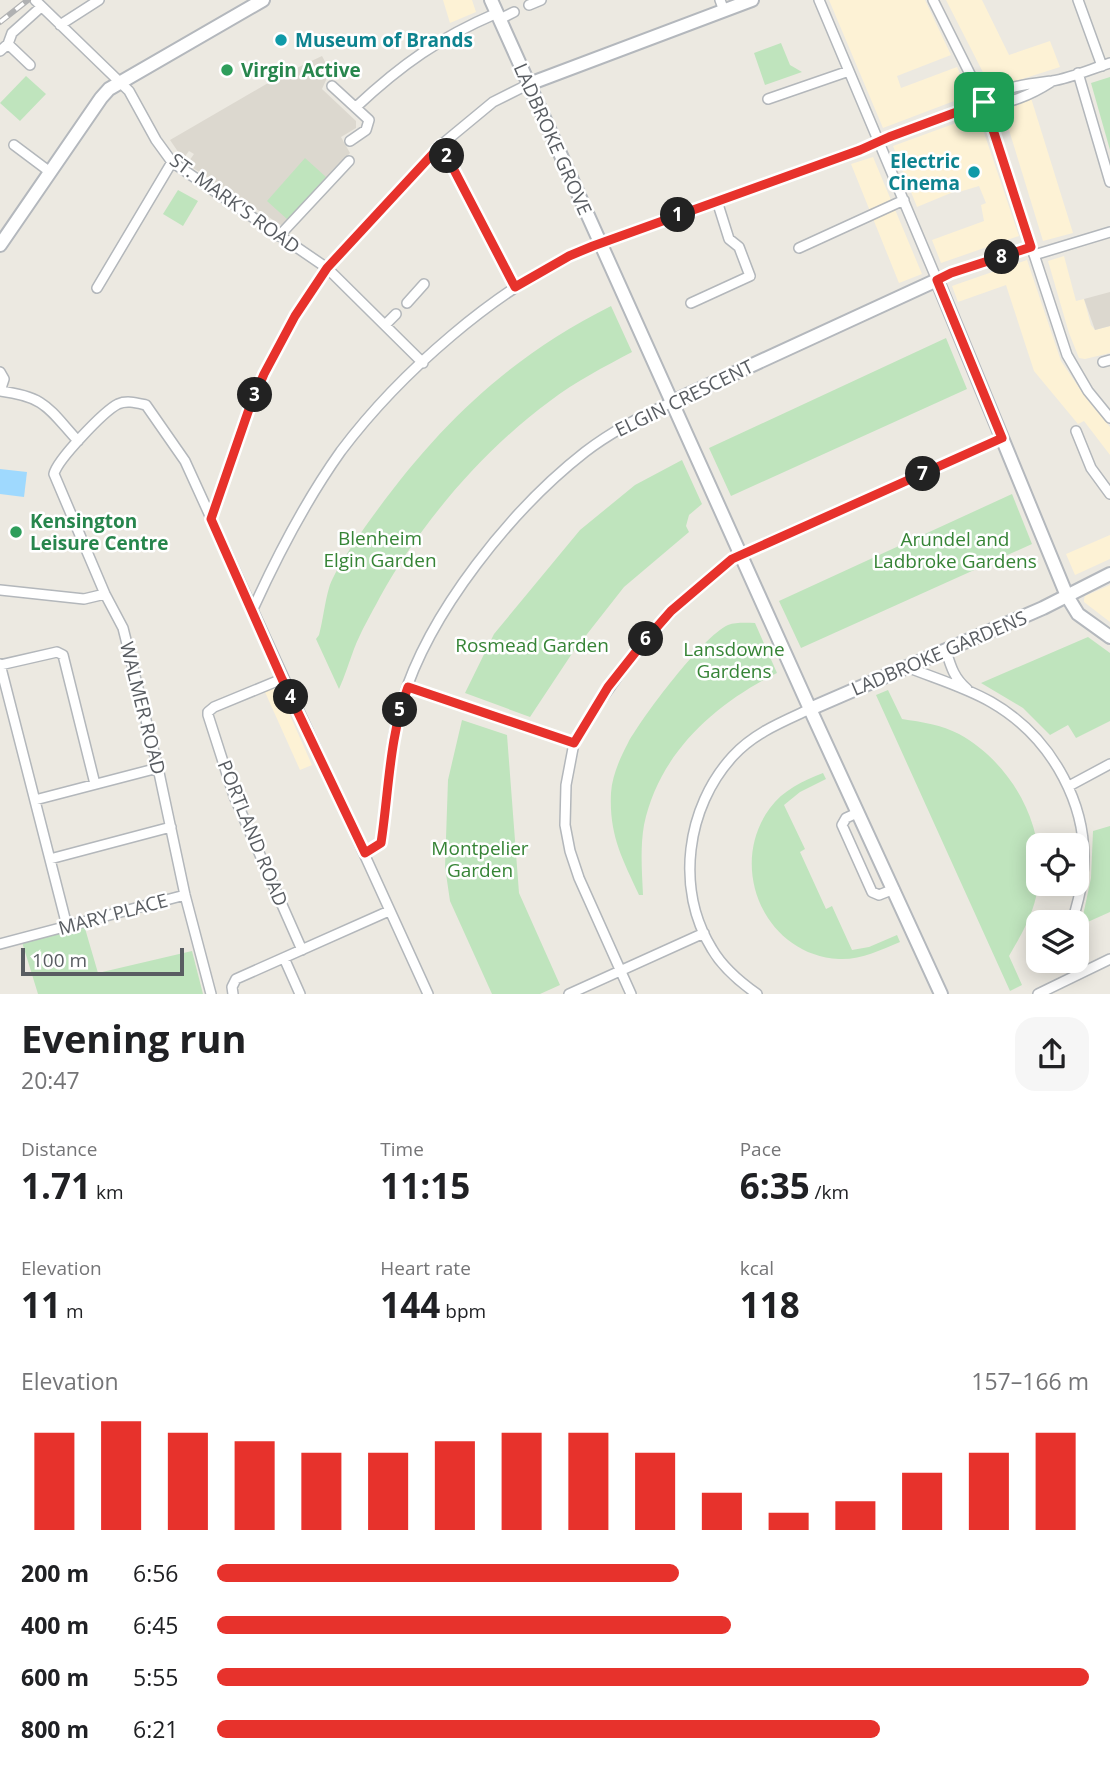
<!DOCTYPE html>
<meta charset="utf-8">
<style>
:root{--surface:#fff;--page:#f6f6f6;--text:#202124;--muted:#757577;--accent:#e7322c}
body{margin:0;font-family:"Open Sans",sans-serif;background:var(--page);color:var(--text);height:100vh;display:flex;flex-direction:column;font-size:26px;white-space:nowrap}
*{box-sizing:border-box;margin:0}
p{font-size:23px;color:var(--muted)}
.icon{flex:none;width:38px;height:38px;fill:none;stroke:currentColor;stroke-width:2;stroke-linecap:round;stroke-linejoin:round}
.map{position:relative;height:994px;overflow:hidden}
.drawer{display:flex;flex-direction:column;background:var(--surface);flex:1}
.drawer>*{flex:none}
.controls{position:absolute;left:1026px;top:833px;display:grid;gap:14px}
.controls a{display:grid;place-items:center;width:63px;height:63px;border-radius:14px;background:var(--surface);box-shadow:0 4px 18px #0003;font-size:35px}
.scale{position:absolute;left:21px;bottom:18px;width:163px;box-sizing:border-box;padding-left:7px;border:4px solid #595d62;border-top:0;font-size:19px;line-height:24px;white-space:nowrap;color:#595d62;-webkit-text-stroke:5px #fff;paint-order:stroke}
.pin{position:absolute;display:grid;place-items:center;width:60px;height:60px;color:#fff;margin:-30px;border-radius:14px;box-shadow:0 4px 10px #0006}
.km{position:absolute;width:35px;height:35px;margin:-18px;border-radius:50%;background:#222;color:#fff;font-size:19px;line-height:35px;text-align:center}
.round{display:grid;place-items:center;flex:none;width:74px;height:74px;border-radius:21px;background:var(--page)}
.headline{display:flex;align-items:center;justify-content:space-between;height:119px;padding:0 21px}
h1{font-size:38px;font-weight:700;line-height:52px}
.figures{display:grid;grid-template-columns:repeat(3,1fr);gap:10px;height:119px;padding:7px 21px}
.figures div{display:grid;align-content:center}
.figures b{font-size:35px;font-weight:700}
.figures small{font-size:19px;font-weight:400}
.figures p{font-size:19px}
.chart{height:196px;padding:14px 21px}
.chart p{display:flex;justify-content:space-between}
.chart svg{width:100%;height:126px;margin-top:7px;stroke:var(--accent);stroke-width:6}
ul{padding:0 21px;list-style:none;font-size:23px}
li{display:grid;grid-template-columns:112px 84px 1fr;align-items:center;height:52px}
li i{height:18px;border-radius:9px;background:var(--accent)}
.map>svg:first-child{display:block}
</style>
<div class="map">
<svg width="1110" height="994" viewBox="0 0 1110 994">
<rect width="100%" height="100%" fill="#ece9e1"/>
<!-- commercial -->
<path fill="#fdf2d5" d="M443,0H472L476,12L450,23Z
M829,0H925L951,55L897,76L901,88L957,67L970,95L883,128Z
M946,0H982L1009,55L1050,41L1060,67L994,88L990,86Z
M1031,98L1073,233L1043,241L1002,107Z
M978,115L1019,236L941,263L932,240L984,221L981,205L986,203L979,186L959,192L958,190L917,207L893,146Z
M873,157L922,274L899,283L851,164Z
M1064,256L1076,301L1084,299L1091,325L1095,330L1110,326V353L1085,359L1079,358L1069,333L1048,261Z
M1027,260L1061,361L1086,398L1110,427V455L1084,421L1078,424L1034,371L1006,285L958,302L952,286Z
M1110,535V559L1075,575L1066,554Z
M1110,585V622L1084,602V599L1085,596Z
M277,686L312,765L300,770L265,692Z"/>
<!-- education -->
<path fill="#dcd8cf" d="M322,56L330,71L322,89L356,121V128L341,137L350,153L284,227L187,164L194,154L189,151L183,159L170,140L280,76Z
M1110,292V326L1095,330L1084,299Z"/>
<!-- green -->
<path fill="#bfe4bd" d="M781,43L790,65L802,72L765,85L754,53Z
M26,76L46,94L20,121L0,103Z
M1110,77V150L1091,83Z
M305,158L326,177L288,220L267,201Z
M178,190L198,201L183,226L163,214Z
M611,306L632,352C604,367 576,381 550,401C483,450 420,524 380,597C371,614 361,631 354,649C349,662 345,676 339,689L316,639L319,635C323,620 325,601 329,588C334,571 359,535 370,520C438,426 506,359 611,306Z
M946,338L967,389L731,496L709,448Z
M682,460L702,504L689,515L686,526L689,532L624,587L573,652L530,717L465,693L494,634L580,530L635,485Z
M1012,494L1032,544L801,648L779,601Z
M755,623L777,673C715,704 659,753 644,825C640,848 642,872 643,895H639C622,858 609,835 611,793C612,776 620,758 628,743C643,716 702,637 728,625C736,622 747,623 755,623Z
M1088,637L1110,653V721L1076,738L1068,725L1050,735L1023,708L981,683Z
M888,690L902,719C922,722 942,725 959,734C1015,765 1051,834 1036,897C1031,919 1020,937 1009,956L1022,985L1010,991L876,695Z
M462,720L507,735L519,893L560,985L540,994H492L450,901L445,867L448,780Z
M823,773L826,779L800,792L784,805L805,849L800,852L826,909L832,906L852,950L869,947L897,935L900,942C880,950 861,960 839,959C764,955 727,866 770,808C783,790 803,781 823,773Z
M1110,826V912L1081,925L1091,878L1093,831Z
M84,925L98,973L192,951L203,994H38L22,942Z"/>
<!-- water -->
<path fill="#9fd9fe" d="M0,469L27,472L24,497L0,494Z"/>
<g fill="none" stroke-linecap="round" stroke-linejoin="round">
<!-- street casing -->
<g stroke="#b3b7bb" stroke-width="12">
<path id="street" d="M35,0L129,91L156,140L172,162L327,268L423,363
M720,0L724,11
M819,0L937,280L951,273L1031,247
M933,0L984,102L1067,355L1088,391L1110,418
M1078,0L1102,66
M529,5L541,0
M500,19L514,12
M60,25L99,0
M8,44L30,65
M0,51L8,44L12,33L41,7
M1078,73L1110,182
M332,86L369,120L366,130L350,141
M768,99L849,71
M984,102C1004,108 1034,93 1051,82
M356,107C402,64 439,38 497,13
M14,145L50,172
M441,145L515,287
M279,236L349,161
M799,248L904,200
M1034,255L1110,232
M97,288L172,162
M407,303L424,284
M691,303L750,276L739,247L729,239L717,201
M385,325L396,314
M1103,362L1110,360
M0,372L4,379L0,391
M0,391C46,397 48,408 78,441
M1076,431L1091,468L1110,494
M211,519L248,412L264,374L295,316L327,268L441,145L493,102L529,84
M0,590L84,599L105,594
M253,609C278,554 306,500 341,451C399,374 496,288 585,249L860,150L889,137L984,102C1002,86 1029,84 1052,81C1071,78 1091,69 1110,63
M946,651C951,667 954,678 967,689
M0,664L67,926
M0,665L57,652L63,655L95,784
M907,667C934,678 965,687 991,702C1052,737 1093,809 1082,881C1080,895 1076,909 1072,922
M282,679L214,707L208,712V715L234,796L302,950
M408,687L574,743
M1069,786L1110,764
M35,800L158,768
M857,813L846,818L842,825L872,892L879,895L894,889
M365,853L381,843C389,796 388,747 402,702C429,612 512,509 585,452C612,431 642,416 672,402
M50,859L171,827
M0,944L185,895
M284,958L300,994
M1073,961L1079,974
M211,994L185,895L158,768L123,628L105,594L54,474C57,460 104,411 118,404C127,400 137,403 146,405L185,461L428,994
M233,994L232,987L236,979L389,911
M569,994L704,933
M631,994L579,878L570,851L565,825L566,785L574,743L596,707L627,663L671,612L732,559L1002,438
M757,994C740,982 723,968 712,949C675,889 686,807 733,756C754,733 782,722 810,709
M1038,994L1110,959"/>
</g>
<!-- secondary casing -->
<g stroke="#b4b8bd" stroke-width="16">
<path id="secondary" d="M491,0L810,709L941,994
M529,84L752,0
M0,245L101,98L109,89L263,0
M672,402L937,280L1067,596L1078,614L1110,637
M810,709L1043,608L1110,574"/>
</g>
<!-- street -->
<use href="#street" stroke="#fff" stroke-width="9"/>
<!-- secondary -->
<use href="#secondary" stroke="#fff" stroke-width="12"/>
<!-- rail casing -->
<g stroke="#b0b1b2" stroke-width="6">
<path id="rail" d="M0,22L28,0"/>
</g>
<!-- rail -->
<use href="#rail" stroke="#fff" stroke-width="3.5" stroke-dasharray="10" stroke-linecap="butt"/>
</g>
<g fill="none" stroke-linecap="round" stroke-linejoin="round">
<!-- route casing -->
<g stroke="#fff" stroke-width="14">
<path id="route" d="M984,102L1031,247L951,273L937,280L1002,438L732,559L671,611L642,644L608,687L574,743L408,687C389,737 389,791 381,843L365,853L282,679L211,519L248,412L264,374L295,316L327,268L441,145L515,287L569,256L593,246L860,150L889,137Z"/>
</g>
<!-- route -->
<use href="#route" stroke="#e7322c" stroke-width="9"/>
</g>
<!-- markers -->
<g fill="#0f9aa8" stroke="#fff" stroke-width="2.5">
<circle cx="281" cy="40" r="7"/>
<circle cx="974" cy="172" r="7"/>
</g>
<g fill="#2e9e5b" stroke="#fff" stroke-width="2.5">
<circle cx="227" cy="70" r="7"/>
<circle cx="16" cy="532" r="7"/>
</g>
<g text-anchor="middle" stroke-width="5" stroke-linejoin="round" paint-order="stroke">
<!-- culture labels -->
<g font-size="19" font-weight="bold" fill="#0d838f" stroke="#fff" text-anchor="start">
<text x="295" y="47">Museum of Brands</text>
<text x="960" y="168" text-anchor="end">Electric<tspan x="960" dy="22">Cinema</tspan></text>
</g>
<!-- leisure labels -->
<g font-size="19" font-weight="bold" fill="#27864d" stroke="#fff" text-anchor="start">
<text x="241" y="77">Virgin Active</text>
<text x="30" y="528">Kensington<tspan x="30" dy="22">Leisure Centre</tspan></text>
</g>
<!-- street labels -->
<g font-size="19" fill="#595d62" stroke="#fff">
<text transform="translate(553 139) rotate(66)" y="7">LADBROKE GROVE</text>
<text transform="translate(235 203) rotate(36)" y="7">ST. MARK'S ROAD</text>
<text transform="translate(684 398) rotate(-26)" y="7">ELGIN CRESCENT</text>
<text transform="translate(939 653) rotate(-23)" y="7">LADBROKE GARDENS</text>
<text transform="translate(143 708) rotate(76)" y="7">WALMER ROAD</text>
<text transform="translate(253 833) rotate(68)" y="7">PORTLAND ROAD</text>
<text transform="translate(113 914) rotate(-15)" y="7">MARY PLACE</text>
</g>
<!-- park labels -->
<g font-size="19" fill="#368436" stroke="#fff">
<text x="380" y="545">Blenheim<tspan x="380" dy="22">Elgin Garden</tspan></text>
<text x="955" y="546">Arundel and<tspan x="955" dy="22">Ladbroke Gardens</tspan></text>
<text x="532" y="652">Rosmead Garden</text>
<text x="734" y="656">Lansdowne<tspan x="734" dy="22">Gardens</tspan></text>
<text x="480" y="855">Montpelier<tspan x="480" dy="22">Garden</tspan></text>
</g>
</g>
</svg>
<div class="controls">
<a><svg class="icon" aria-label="locate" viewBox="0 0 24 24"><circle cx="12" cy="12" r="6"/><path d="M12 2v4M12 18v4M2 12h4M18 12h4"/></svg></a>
<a><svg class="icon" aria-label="layers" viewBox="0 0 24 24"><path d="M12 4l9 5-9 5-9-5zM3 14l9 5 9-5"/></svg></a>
</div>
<div class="scale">100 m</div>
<div class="pin" style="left:984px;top:102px;background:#1e9e55"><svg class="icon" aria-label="arrive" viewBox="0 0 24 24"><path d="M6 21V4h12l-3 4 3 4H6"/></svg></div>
<b class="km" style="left:678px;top:215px">1</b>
<b class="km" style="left:447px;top:156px">2</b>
<b class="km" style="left:255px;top:395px">3</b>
<b class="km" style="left:291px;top:697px">4</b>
<b class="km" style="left:400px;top:710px">5</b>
<b class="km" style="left:646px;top:639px">6</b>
<b class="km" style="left:923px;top:474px">7</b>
<b class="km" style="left:1002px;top:257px">8</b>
</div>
<section class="drawer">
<div class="headline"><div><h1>Evening run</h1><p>20:47</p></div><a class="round"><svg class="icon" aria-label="share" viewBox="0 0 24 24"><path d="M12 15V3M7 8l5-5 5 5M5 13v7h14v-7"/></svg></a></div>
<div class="figures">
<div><p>Distance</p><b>1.71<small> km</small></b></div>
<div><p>Time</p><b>11:15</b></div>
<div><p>Pace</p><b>6:35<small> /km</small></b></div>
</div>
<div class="figures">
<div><p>Elevation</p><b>11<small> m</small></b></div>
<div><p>Heart rate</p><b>144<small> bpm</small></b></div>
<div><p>kcal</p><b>118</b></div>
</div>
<div class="chart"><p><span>Elevation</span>157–166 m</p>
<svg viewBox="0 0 160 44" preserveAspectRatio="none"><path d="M5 44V10M15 44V6M25 44V10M35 44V13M45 44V17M55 44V17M65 44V13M75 44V10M85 44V10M95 44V17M105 44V31M115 44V38M125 44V34M135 44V24M145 44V17M155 44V10"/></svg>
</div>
<ul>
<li><b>200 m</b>6:56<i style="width:53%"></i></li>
<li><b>400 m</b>6:45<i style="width:59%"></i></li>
<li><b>600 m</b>5:55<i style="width:100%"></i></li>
<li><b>800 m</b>6:21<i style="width:76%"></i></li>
</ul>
</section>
